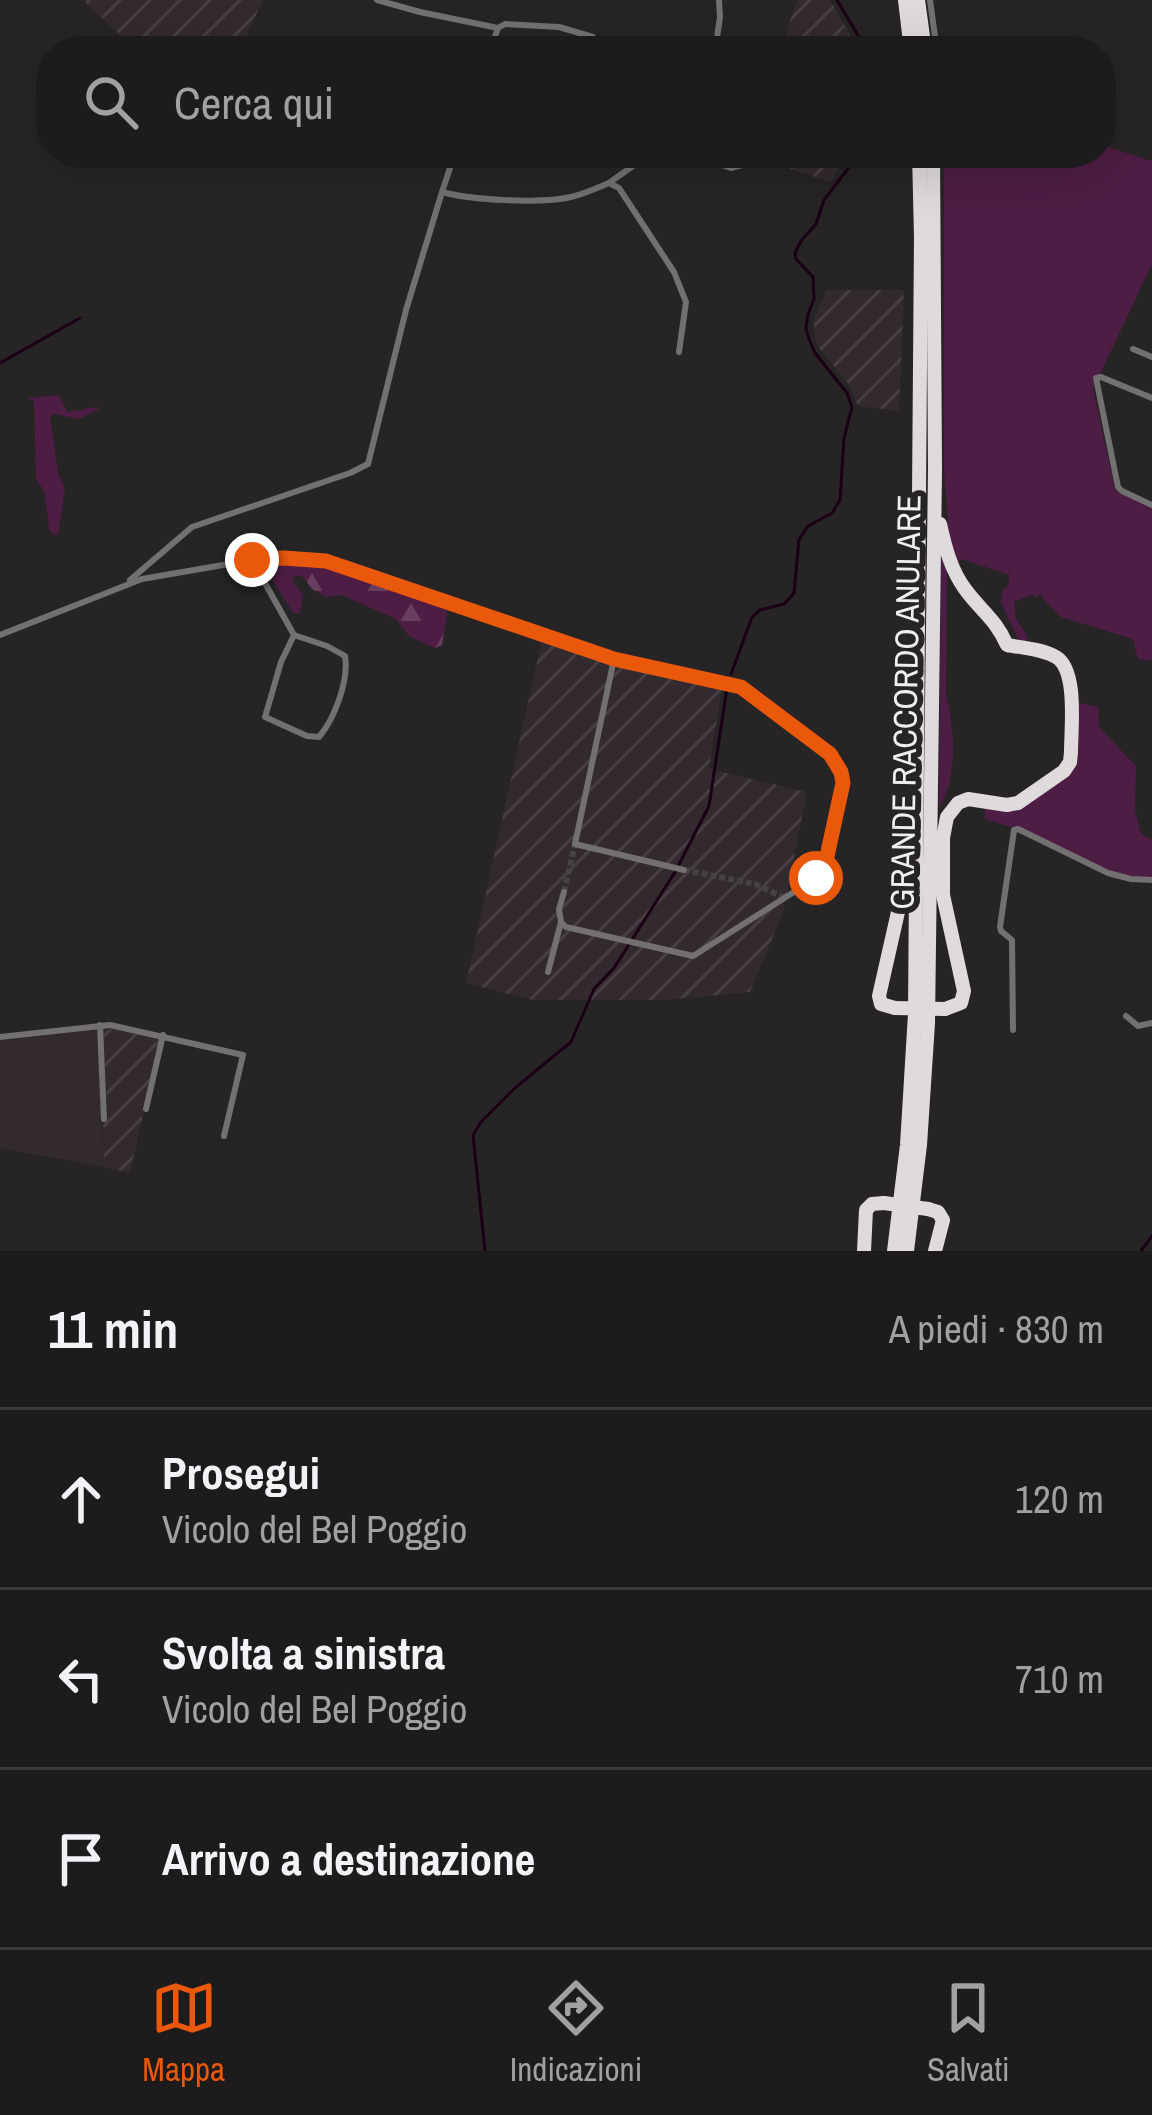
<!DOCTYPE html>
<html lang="it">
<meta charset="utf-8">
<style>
:root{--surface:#1d1b1c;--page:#2a2829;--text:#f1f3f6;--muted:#a0a1a3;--line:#3b393b;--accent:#ea580c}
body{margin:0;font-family:"Archivo Narrow",sans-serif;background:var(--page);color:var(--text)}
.stop{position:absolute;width:36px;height:36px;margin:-27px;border:9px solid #ea580c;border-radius:50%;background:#fff}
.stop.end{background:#ea580c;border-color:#fff;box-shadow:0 3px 12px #0008}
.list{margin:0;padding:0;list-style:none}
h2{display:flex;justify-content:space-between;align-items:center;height:156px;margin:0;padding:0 48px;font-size:51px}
h2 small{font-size:39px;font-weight:400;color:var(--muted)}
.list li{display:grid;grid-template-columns:78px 1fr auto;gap:36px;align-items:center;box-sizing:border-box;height:180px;padding:0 48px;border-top:3px solid var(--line)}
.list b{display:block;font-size:45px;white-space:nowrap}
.list p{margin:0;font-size:39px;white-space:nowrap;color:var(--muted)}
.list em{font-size:39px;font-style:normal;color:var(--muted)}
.icon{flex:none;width:66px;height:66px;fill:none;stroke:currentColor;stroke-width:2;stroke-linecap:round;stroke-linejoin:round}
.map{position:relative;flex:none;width:1152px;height:1251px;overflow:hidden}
.search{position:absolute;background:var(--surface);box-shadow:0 12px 48px #0002;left:36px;right:36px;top:36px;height:132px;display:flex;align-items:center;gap:30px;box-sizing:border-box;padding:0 42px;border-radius:48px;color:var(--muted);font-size:45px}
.sheet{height:696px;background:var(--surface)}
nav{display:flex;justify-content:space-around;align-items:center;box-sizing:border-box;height:168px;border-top:3px solid var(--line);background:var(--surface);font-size:33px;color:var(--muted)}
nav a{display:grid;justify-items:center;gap:6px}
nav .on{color:var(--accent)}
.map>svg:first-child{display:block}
.built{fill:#332a30}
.industrial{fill:url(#industrial-furrows)}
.green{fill:#4e1d43}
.forest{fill:url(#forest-firs)}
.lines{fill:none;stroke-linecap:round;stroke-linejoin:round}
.stream{stroke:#1b0015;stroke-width:3}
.minor-tunnel{stroke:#454244;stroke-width:6;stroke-dasharray:6 3;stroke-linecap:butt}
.minor{stroke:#727071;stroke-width:6}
.motorway{stroke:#dfdbdd;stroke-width:14}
.motorway-bridge{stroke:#dfdbdd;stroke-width:14}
.route{stroke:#ea580c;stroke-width:15}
.labels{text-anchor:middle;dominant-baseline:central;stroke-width:12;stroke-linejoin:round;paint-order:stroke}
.street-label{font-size:33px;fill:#f0eef0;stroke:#272426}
</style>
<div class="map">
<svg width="1152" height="1251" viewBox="0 0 1152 1251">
<defs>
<pattern id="industrial-furrows" width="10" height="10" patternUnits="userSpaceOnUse" patternTransform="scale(3)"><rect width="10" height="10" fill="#332a30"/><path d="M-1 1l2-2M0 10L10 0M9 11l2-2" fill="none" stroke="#473f44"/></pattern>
<pattern id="forest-firs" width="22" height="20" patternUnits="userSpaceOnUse" patternTransform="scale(3)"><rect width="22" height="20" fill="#4e1d43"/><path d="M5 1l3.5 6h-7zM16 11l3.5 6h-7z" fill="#683e5e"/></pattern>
</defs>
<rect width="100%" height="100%" fill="#272426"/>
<polygon class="built" points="97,1029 104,1167 0,1148 0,1041"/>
<g class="industrial">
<polygon points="83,0 263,0 239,51 137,51"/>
<polygon points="797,0 830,0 854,41 855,51 780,51"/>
<polygon points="842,153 841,165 831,182 745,154"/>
<polygon points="826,290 904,290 899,411 858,406 849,385 819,348 814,335 814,321"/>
<polygon points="542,639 633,667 722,688 709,769 807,792 783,912 750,992 664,1000 533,1000 466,983"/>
<polygon points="111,1029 160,1039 130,1173 104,1167 103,1123 108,1117 103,1030"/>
</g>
<g class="green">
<polygon points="1101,145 1152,161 1152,264 1093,389 1115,490 1152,507 1152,661 1138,659 1133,639 1061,617 1040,595 1035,597 1034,594 1014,602 1016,619 1028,637 1025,642 1019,641 1001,603 1003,588 1007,589 1010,575 961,559 957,565 943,539 948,519 944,471 944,153 1101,153"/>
<polygon points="59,395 67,412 97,407 99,409 79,419 54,414 50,416 58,473 65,489 58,535 55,535 50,531 44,491 36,479 34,401 27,398"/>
<path d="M 941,544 L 947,562 L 946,695 C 955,728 958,778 939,808 Z"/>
<polygon points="1070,701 1098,707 1099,727 1136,766 1135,810 1141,833 1152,840 1152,880 1130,881 1018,829 985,819 985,803 1004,805 1064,771"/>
</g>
<path class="forest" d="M 268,561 C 332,560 386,585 445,606 L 447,613 L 442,645 L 435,648 L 409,636 L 396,619 L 342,595 L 327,597 L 312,589 L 303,577 L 296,575 L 292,581 L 303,595 L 300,613 L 294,614 L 264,567 Z"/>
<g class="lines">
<g class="stream">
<polyline points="837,0 859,37 861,51"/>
<polyline points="0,363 80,318"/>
<polyline points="731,674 752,617 760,610 784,604 794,593 799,540 808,526 832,513 840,500 844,438 852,407 847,393 815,353 809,339 806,329 808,314 814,299 813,277 796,259 795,253 801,241 816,224 824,200 850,166 848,153"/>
<polyline points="485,1251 473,1135 481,1122 516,1087 571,1042 594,989 614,968 675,872 709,806 727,688"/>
<polyline points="1141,1251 1152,1236"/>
</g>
<g class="minor-tunnel">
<polyline points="684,870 755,884 785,898"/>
<polyline points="564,892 575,844"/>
</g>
<g class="minor">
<polyline points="377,0 420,12 498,28"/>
<polyline points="930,0 937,51"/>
<polyline points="490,51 498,28 505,24 559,27 593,37"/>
<polyline points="715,51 720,17 719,0"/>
<polyline points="651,153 609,183 619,188 674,272 686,302 679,352"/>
<polyline points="686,153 731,168 742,165 748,154"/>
<polyline points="442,192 455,153"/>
<polyline points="1133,349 1152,357"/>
<polyline points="1152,398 1101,377 1096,378 1118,487 1122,491 1152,505"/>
<path d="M 252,560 L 294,635 L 327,646 L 345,656 C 349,680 335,718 319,737 L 307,736 L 265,717 L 281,662 L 294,635"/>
<path d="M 130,580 L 192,527 L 350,473 L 368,464 L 406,310 L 442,192 C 471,200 541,204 571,197 C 584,194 597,188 609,183"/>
<polyline points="0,635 142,579 252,560 284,558 326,561 614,659 741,687 818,743 837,764 843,783 823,870 816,878 693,956 566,927 561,922"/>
<polyline points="614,659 575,844 684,870"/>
<polyline points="548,972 561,922 559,909 564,892"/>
<polyline points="1126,1016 1138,1026 1152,1023"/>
<polyline points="100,1025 104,1119"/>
<polyline points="1013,1030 1012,940 1001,931 1000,927 1014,830 1018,829 1108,873 1131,879 1152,880"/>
<polyline points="0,1037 110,1025 243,1055 224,1136"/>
<polyline points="146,1109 163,1035"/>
</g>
<g class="motorway">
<polyline points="905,0 911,51"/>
<polyline points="918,0 925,51"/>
<path d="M 940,524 C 945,547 951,570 965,589 C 981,611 995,618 1007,645 C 1023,648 1042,649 1056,657 C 1078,670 1071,728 1071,752 L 1070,762 L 1064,771 L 1018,803 L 1007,805 L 968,799 L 958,803 L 947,817 L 943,838 L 943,895 L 964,991 L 961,1003 L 945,1009"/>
<polyline points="895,1008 881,1004 879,996 905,881 909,844"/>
<polyline points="928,1209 938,1212 943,1220 935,1251"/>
<polyline points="864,1251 866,1210 872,1204 884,1203"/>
<polyline points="894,1251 907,1145 915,1014 921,237 919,153"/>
<polyline points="907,1251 920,1145 928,1023 935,469 933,153"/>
</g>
<g class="motorway-bridge">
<polyline points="895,1008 945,1009"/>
<polyline points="884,1203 928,1209"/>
</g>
</g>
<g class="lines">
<polyline class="route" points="252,560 284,558 326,561 614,659 741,687 830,754 841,772 843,783 824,870 816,878"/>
</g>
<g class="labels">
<g class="street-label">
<text transform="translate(905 702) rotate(-89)">GRANDE RACCORDO ANULARE</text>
</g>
</g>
</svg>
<div class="stop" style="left:816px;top:878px"></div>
<div class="stop end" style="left:252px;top:560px"></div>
<div class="search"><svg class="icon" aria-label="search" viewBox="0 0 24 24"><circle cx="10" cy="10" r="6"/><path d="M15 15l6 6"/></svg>Cerca qui</div>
</div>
<section class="sheet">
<h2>11 min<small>A piedi · 830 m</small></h2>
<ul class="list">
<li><svg class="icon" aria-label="ahead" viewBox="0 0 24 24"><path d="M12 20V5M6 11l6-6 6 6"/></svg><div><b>Prosegui</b><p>Vicolo del Bel Poggio</p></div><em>120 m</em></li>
<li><svg class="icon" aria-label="left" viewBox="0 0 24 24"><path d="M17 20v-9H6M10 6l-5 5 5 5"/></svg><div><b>Svolta a sinistra</b><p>Vicolo del Bel Poggio</p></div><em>710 m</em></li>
<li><svg class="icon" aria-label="arrive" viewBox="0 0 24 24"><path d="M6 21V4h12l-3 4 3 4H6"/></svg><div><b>Arrivo a destinazione</b></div></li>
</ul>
</section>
<nav>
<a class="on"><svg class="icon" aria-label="map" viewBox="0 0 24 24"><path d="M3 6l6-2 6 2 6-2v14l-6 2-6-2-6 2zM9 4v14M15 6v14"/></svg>Mappa</a>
<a><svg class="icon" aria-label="directions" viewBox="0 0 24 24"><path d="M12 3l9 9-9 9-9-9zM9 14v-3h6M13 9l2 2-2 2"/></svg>Indicazioni</a>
<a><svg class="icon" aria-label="saved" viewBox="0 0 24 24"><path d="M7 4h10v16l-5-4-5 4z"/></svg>Salvati</a>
</nav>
